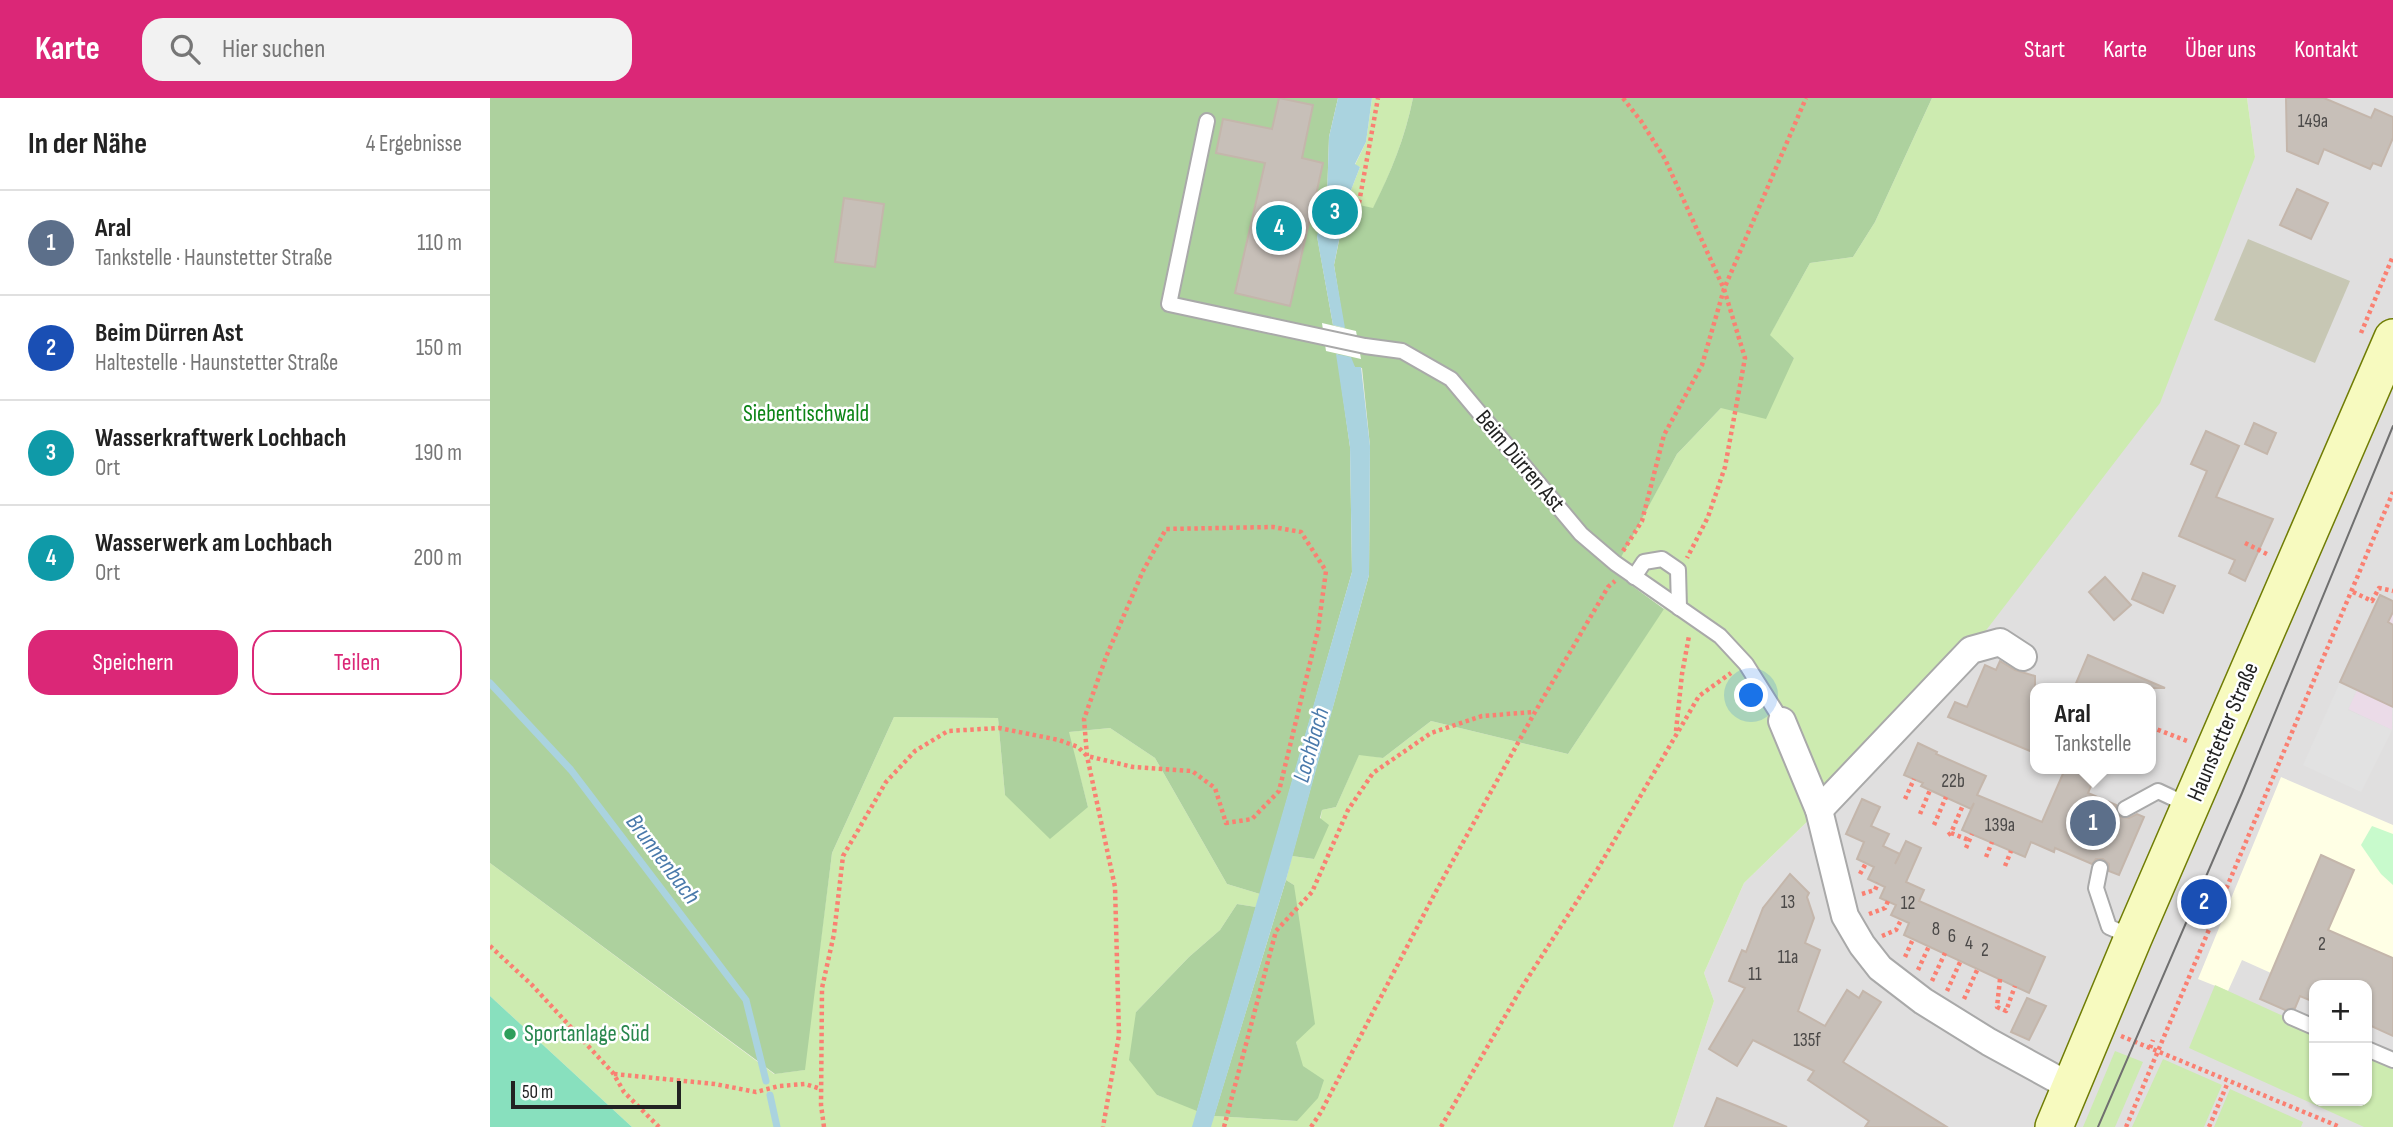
<!DOCTYPE html>
<html lang="de">
<meta charset="utf-8">
<style>
:root{--surface:#fff;--page:#f2f2f2;--text:#222;--muted:#767676;--line:#e0e0e0;--accent:#db2777}
body{margin:0;font-family:"Sofia Sans Condensed",sans-serif;background:var(--page);color:var(--text)}
.controls{position:absolute;right:21px;bottom:21px;display:grid;overflow:hidden;border-radius:14px;box-shadow:0 2px 5px #0004}
.controls button{width:63px;height:63px;display:grid;place-items:center;padding:0;border:0;border-bottom:2px solid var(--line);background:var(--surface);color:var(--text);font:35px sans-serif}
.scale{position:absolute;left:21px;bottom:18px;width:170px;box-sizing:border-box;padding-left:7px;border:4px solid #222;border-top:0;font-size:19px;line-height:24px;white-space:nowrap;color:#222;-webkit-text-stroke:5px #fff;paint-order:stroke}
.you{position:absolute;left:1262px;top:598px;width:24px;height:24px;margin:-18px;border:5px solid #fff;border-radius:50%;background:#1a73e8;box-shadow:0 0 0 10px #1a73e833}
.badge{display:grid;place-items:center;width:46px;height:46px;border-radius:50%;background:var(--accent);color:#fff;font-size:23px;font-weight:700}
.pin{position:absolute;translate:-50% -50%;border:4px solid #fff;box-shadow:0 2px 7px #0006}
.popup{position:absolute;left:1540px;top:585px;width:126px;height:91px;box-sizing:border-box;display:grid;place-content:center;border-radius:14px;background:var(--surface);filter:drop-shadow(0 2px 5px #0005);font-size:23px;white-space:nowrap;color:var(--muted)}
.popup b{font-size:26px;color:var(--text)}
.popup::after{content:'';position:absolute;left:50%;top:100%;margin-left:-14px;border:14px solid transparent;border-top-color:var(--surface)}
.list{margin:0;padding:0;list-style:none}
h2{display:flex;justify-content:space-between;align-items:center;height:91px;margin:0;padding:0 28px;font-size:30px}
h2 small{font-size:23px;font-weight:400;color:var(--muted)}
.list li{display:grid;grid-template-columns:46px 1fr auto;gap:21px;align-items:center;box-sizing:border-box;height:105px;padding:0 28px;border-top:2px solid var(--line)}
.list b{display:block;font-size:26px;white-space:nowrap}
.list p{margin:0;font-size:23px;white-space:nowrap;color:var(--muted)}
.list em{font-size:23px;font-style:normal;color:var(--muted)}
.actions{display:flex;gap:14px;padding:21px 28px}
.actions a{flex:1;padding:16px 0;border:2px solid var(--accent);border-radius:21px;text-align:center;font-size:24px;color:var(--accent)}
.actions .main{background:var(--accent);color:#fff}
.icon{flex:none;width:38px;height:38px;fill:none;stroke:currentColor;stroke-width:2;stroke-linecap:round;stroke-linejoin:round}
.map{position:relative;flex:none;width:1903px;height:1029px;overflow:hidden}
header{display:flex;align-items:center;gap:42px;box-sizing:border-box;height:98px;padding:0 35px;background:var(--accent);color:#fff}
header strong{font-size:33px}
nav{display:flex;gap:38px;margin-inline-start:auto;font-size:24px}
.search{width:490px;height:63px;background:var(--page);display:flex;align-items:center;gap:18px;box-sizing:border-box;padding:0 24px;border-radius:21px;color:var(--muted);font-size:26px}
main{display:flex}
aside{flex:1;background:var(--surface)}
.map>svg:first-child{display:block}
.residential{fill:#e0dfdf;fill-rule:evenodd}
.industrial{fill:#ebdbe8}
.education{fill:#ffffe5}
.construction{fill:#c7c7b4}
.grass{fill:#cdebb0}
.forest{fill:#add19e;fill-rule:evenodd}
.park{fill:#c8facc}
.pitch{fill:#88e0be}
.parking{fill:#e2e2e2}
.water{fill:#aad3df}
.pier{fill:#fff}
.lines{fill:none;stroke-linecap:round;stroke-linejoin:round}
.stream{stroke:#aad3df;stroke-width:7}
.building{fill:#c7bfb8;stroke:#c4b6ab;stroke-width:2}
.service-casing{stroke:#a9a9a9;stroke-width:18}
.minor-casing{stroke:#a9a9a9;stroke-width:30}
.secondary-casing{stroke:#707d05;stroke-width:40}
.path{stroke:#fa8072;stroke-width:4.5;stroke-dasharray:3.5 3.5;stroke-linecap:butt}
.service{stroke:#fff;stroke-width:14}
.minor{stroke:#fff;stroke-width:26}
.secondary{stroke:#f7fabf;stroke-width:37}
.tram{stroke:#707070;stroke-width:2}
.leisure-dot{fill:#2e9e5b;stroke:#fff;stroke-width:2.5}
.labels{text-anchor:middle;dominant-baseline:central;stroke-width:5;stroke-linejoin:round;paint-order:stroke}
.number-label{font-size:19px;fill:#4b4948}
.park-label{font-size:23px;fill:#0c8416;stroke:#fff}
.street-label{font-size:23px;fill:#222;stroke:#fff}
.leisure-label{font-size:23px;fill:#27864d;stroke:#fff;text-anchor:start}
.water-label{font-size:24px;font-style:italic;fill:#4a7aab;stroke:#fff}
</style>
<header>
<strong>Karte</strong>
<div class="search"><svg class="icon" aria-label="search" viewBox="0 0 24 24"><circle cx="10" cy="10" r="6"/><path d="M15 15l6 6"/></svg>Hier suchen</div>
<nav><a>Start</a><a>Karte</a><a>Über uns</a><a>Kontakt</a></nav>
</header>
<main>
<aside>
<h2>In der Nähe<small>4 Ergebnisse</small></h2>
<ul class="list">
<li><span class="badge" style="background:#5c6f8a">1</span><div><b>Aral</b><p>Tankstelle · Haunstetter Straße</p></div><em>110 m</em></li>
<li><span class="badge" style="background:#1a4fb4">2</span><div><b>Beim Dürren Ast</b><p>Haltestelle · Haunstetter Straße</p></div><em>150 m</em></li>
<li><span class="badge" style="background:#0f9aa8">3</span><div><b>Wasserkraftwerk Lochbach</b><p>Ort</p></div><em>190 m</em></li>
<li><span class="badge" style="background:#0f9aa8">4</span><div><b>Wasserwerk am Lochbach</b><p>Ort</p></div><em>200 m</em></li>
</ul>
<div class="actions"><a class="main">Speichern</a><a>Teilen</a></div>
</aside>
<div class="map">
<svg width="1903" height="1029" viewBox="0 0 1903 1029">
<rect width="100%" height="100%" fill="#f2efe9"/>
<path class="residential" d="M 1757,0 L 1903,0 L 1903,1029 L 1183,1029 L 1224,903 L 1214,875 L 1254,785 L 1329,712 L 1765,59 ZM 1545,590 L 1661,590 L 1661,671 L 1545,671 ZM 1824,887 L 1877,887 L 1877,1003 L 1824,1003 Z"/>
<polygon class="industrial" points="1890,497 1903,503 1902,632 1858,611 1867,592 1850,584"/>
<polygon class="education" points="1791,679 1903,727 1903,938 1877,926 1877,887 1824,887 1824,904 1810,898 1803,915 1770,901 1781,875 1752,862 1738,893 1708,881"/>
<polygon class="construction" points="1758,141 1860,183 1825,265 1724,222"/>
<g class="grass">
<path d="M 882,0 L 923,0 C 915,40 901,74 883,111 L 856,105 L 870,69 L 865,67 L 876,44 Z"/>
<polygon points="1442,0 1757,0 1765,59 1670,305 1481,552 1329,712 1254,785 1214,875 1224,903 1183,1029 142,1029 0,898 0,765 284,976 314,972 342,755 404,619 508,620 515,697 598,709 578,634 620,630 665,660 737,786 770,796 766,809 747,806 730,832 699,859 646,914 667,997 724,1018 807,1023 812,968 806,944 804,787 796,782 802,758 824,761 832,712 846,709 869,656 893,660 941,623 1078,656 1174,510 1122,474 1187,356 1231,310 1304,260 1279,238 1320,165 1363,159 1385,124"/>
<polygon points="1725,887 1824,932 1824,1003 1877,1003 1877,955 1903,967 1903,1029 1874,1029 1699,950"/>
<polygon points="1625,953 1653,964 1625,1029 1593,1029"/>
<polygon points="1673,961 1732,987 1714,1029 1642,1029"/>
<polygon points="1740,991 1813,1024 1811,1029 1724,1029"/>
</g>
<g class="forest">
<path d="M 0,0 L 848,0 L 839,39 L 837,100 L 883,110 C 901,74 915,40 923,0 L 1442,0 L 1385,124 L 1363,159 L 1320,165 L 1280,237 L 1304,260 L 1276,321 L 1231,310 L 1187,356 L 1123,474 L 1174,511 L 1078,656 L 941,623 L 893,660 L 869,657 L 846,709 L 832,712 L 830,720 L 839,727 L 824,761 L 802,758 L 879,477 L 880,348 L 872,270 L 865,269 L 847,256 L 860,349 L 862,474 L 770,796 L 737,786 L 665,660 L 620,630 L 579,634 L 598,709 L 560,741 L 515,697 L 508,620 L 404,619 L 342,755 L 315,972 L 285,976 L 0,765 ZM 852,128 L 844,167 L 854,230 L 843,227 L 827,138 Z"/>
<polygon points="796,782 804,787 825,926 806,944 813,968 834,982 828,1000 807,1023 724,1018"/>
<polygon points="747,806 766,809 707,1013 667,997 639,962 646,914 699,859 730,832"/>
</g>
<polygon class="park" points="1882,728 1903,736 1903,787 1891,776 1871,747"/>
<polygon class="pitch" points="0,898 142,1029 0,1029"/>
<polygon class="parking" points="1850,584 1867,592 1858,612 1902,632 1871,694 1813,667"/>
<g class="water">
<polygon points="848,0 882,0 876,44 865,66 870,69 856,105 837,100 839,39"/>
<polygon points="831,122 852,127 844,167 855,230 843,227 829,150 827,138"/>
<polygon points="846,256 861,259 865,269 871,269 880,348 879,477 796,782 721,1029 702,1029 862,474 860,349"/>
</g>
<polygon class="pier" points="832,225 866,233 871,261 836,253"/>
<g class="lines">
<g class="stream">
<polyline points="0,585 81,672 256,902 276,983"/>
<polyline points="280,997 287,1029"/>
</g>
</g>
<g class="building">
<polygon points="789,0 823,7 812,60 833,65 826,97 859,106 854,128 820,120 800,208 745,195 775,65 726,55 733,21 782,31"/>
<polygon points="1796,0 1834,0 1881,20 1885,11 1903,19 1903,40 1891,68 1883,65 1880,71 1834,51 1828,66 1797,53"/>
<polygon points="1807,91 1838,105 1821,141 1790,127"/>
<polygon points="354,100 394,106 385,169 345,164"/>
<polygon points="1764,325 1786,335 1777,356 1755,346"/>
<polygon points="1716,333 1749,348 1726,399 1783,421 1755,483 1739,475 1745,462 1689,438 1717,373 1701,366"/>
<polygon points="1653,475 1685,488 1673,515 1642,501"/>
<polygon points="1615,479 1641,507 1624,522 1599,494"/>
<polygon points="1890,497 1903,503 1903,514 1898,524 1903,527 1903,609 1850,584"/>
<polygon points="1598,557 1675,590 1584,590"/>
<polygon points="1510,563 1525,572 1545,578 1545,655 1458,619 1465,604 1477,609 1495,567 1506,572"/>
<polygon points="1428,645 1447,654 1446,656 1496,678 1487,697 1552,724 1575,671 1608,671 1598,695 1626,707 1626,715 1631,719 1639,720 1647,716 1654,719 1629,777 1619,773 1619,766 1613,761 1606,761 1602,766 1565,750 1564,754 1541,744 1535,759 1472,732 1484,705 1481,711 1431,688 1433,685 1414,677"/>
<polygon points="1372,701 1390,709 1381,728 1399,736 1393,748 1410,756 1405,766 1416,743 1431,750 1416,784 1434,792 1429,803 1555,859 1539,895 1414,837 1419,825 1401,817 1406,807 1390,800 1395,789 1378,781 1384,769 1367,761 1374,744 1356,736"/>
<polygon points="1831,757 1864,772 1838,832 1903,860 1903,938 1877,926 1877,887 1824,887 1824,904 1810,898 1805,910 1795,912 1770,901"/>
<polygon points="1300,776 1319,795 1317,799 1324,820 1315,845 1330,852 1308,913 1335,928 1357,892 1369,900 1373,893 1391,904 1353,964 1457,1029 1375,1029 1379,1023 1318,982 1324,973 1279,950 1263,942 1247,968 1219,951 1255,890 1239,883 1252,852 1256,854 1273,810"/>
<polygon points="1537,900 1556,908 1539,942 1521,934"/>
<polygon points="1227,1000 1247,1008 1297,1029 1215,1029"/>
</g>
<g class="lines">
<g class="service-casing">
<g id="service">
<polyline points="717,23 679,206 875,248 912,253 961,281 1091,436 1125,465 1230,538 1256,566 1292,623"/>
<polyline points="1144,479 1154,464 1172,461 1188,472 1189,510"/>
<polyline points="1635,711 1668,693 1700,708"/>
<polyline points="1610,770 1606,790 1619,829 1642,839"/>
<polyline points="1801,919 1824,929"/>
<polyline points="1877,951 1903,962"/>
</g>
</g>
<g class="minor-casing">
<g id="minor">
<polyline points="1292,623 1329,712 1355,818 1372,847 1390,870 1433,903 1499,944 1581,989"/>
<polyline points="1329,712 1481,552 1510,544 1533,559"/>
</g>
</g>
<g class="secondary-casing">
<polyline id="secondary" points="1564,1029 1643,840 1903,240"/>
</g>
<g class="path">
<polyline points="1133,0 1151,23 1175,61 1234,191 1255,260 1235,369 1218,419 1197,460"/>
<polyline points="869,105 888,0"/>
<polyline points="1871,235 1903,158"/>
<polyline points="1755,445 1779,457"/>
<polyline points="1133,453 1152,423 1174,337 1212,267 1234,191 1316,0"/>
<polyline points="1863,494 1882,503 1889,490 1903,493"/>
<polyline points="1661,629 1697,643"/>
<polyline points="1186,633 1192,576 1199,538"/>
<polyline points="1415,701 1424,681"/>
<polyline points="1430,716 1440,692"/>
<polyline points="1444,727 1456,699"/>
<polyline points="1461,735 1479,742"/>
<polyline points="1458,737 1461,735 1473,707"/>
<polyline points="1476,750 1482,736"/>
<polyline points="1496,759 1502,744"/>
<polyline points="1515,768 1521,753"/>
<polyline points="1370,776 1376,765"/>
<polyline points="1372,796 1385,792 1388,785"/>
<polyline points="1379,816 1395,810 1398,803"/>
<polyline points="1392,838 1406,832 1411,822"/>
<polyline points="0,848 42,887 123,975 134,994 169,1029"/>
<polyline points="1415,859 1423,841"/>
<polyline points="1428,872 1439,848"/>
<polyline points="1510,881 1507,909 1516,913 1525,888"/>
<polyline points="1442,883 1455,855"/>
<polyline points="1457,893 1471,862"/>
<polyline points="1474,901 1488,870"/>
<polyline points="1631,938 1850,1029"/>
<polyline points="1660,950 1663,942"/>
<polyline points="124,976 225,986 266,994 289,988 315,986 331,991"/>
<polyline points="334,1029 331,1007 332,890 344,836 353,758 396,684 425,653 458,633 509,630 569,642 588,649 597,658 643,669 702,673 725,690 736,725 762,721 789,693 828,532 836,473 811,434 783,429 676,431 653,473 616,559 594,621 597,658 625,789 629,937 613,1029"/>
<polyline points="734,1029 786,833 822,794 858,712 883,675 941,635 992,618 1044,614"/>
<polyline points="821,1029 831,1014 945,795 1045,614 1118,489 1125,483"/>
<polyline points="951,1029 1032,889 1107,772 1209,598 1241,575"/>
<polyline points="1636,1029 1903,394"/>
<polyline points="1719,1029 1738,984"/>
</g>
<use href="#service" class="service"/>
<use href="#minor" class="minor"/>
<use href="#secondary" class="secondary"/>
<polyline class="tram" points="1608,1029 1752,695 1903,328"/>
</g>
<circle class="leisure-dot" cx="20" cy="936" r="7"/>
<g class="labels">
<g class="number-label">
<text x="1823" y="23">149a</text>
<text x="1463" y="683">22b</text>
<text x="1510" y="727">139a</text>
<text x="1298" y="804">13</text>
<text x="1418" y="805">12</text>
<text x="1446" y="831">8</text>
<text x="1462" y="838">6</text>
<text x="1479" y="845">4</text>
<text x="1832" y="846">2</text>
<text x="1495" y="852">2</text>
<text x="1298" y="859">11a</text>
<text x="1265" y="876">11</text>
<text x="1317" y="942">135f</text>
</g>
<g class="park-label">
<text x="316" y="316">Siebentischwald</text>
</g>
<g class="street-label">
<text transform="translate(1030 363) rotate(50)">Beim Dürren Ast</text>
<text transform="translate(1733 634) rotate(-67)">Haunstetter Straße</text>
</g>
<g class="leisure-label">
<text x="34" y="936">Sportanlage Süd</text>
</g>
<g class="water-label">
<text transform="translate(821 647) rotate(-74)">Lochbach</text>
<text transform="translate(173 761) rotate(53)">Brunnenbach</text>
</g>
</g>
</svg>
<div class="controls">
<button>+</button>
<button>−</button>
</div>
<div class="scale">50 m</div>
<div class="you"></div>
<div class="pin badge" style="left:1603px;top:725px;background:#5c6f8a">1</div>
<div class="popup"><b>Aral</b>Tankstelle</div>
<div class="pin badge" style="left:1714px;top:804px;background:#1a4fb4">2</div>
<div class="pin badge" style="left:845px;top:114px;background:#0f9aa8">3</div>
<div class="pin badge" style="left:789px;top:130px;background:#0f9aa8">4</div>
</div>
</main>
